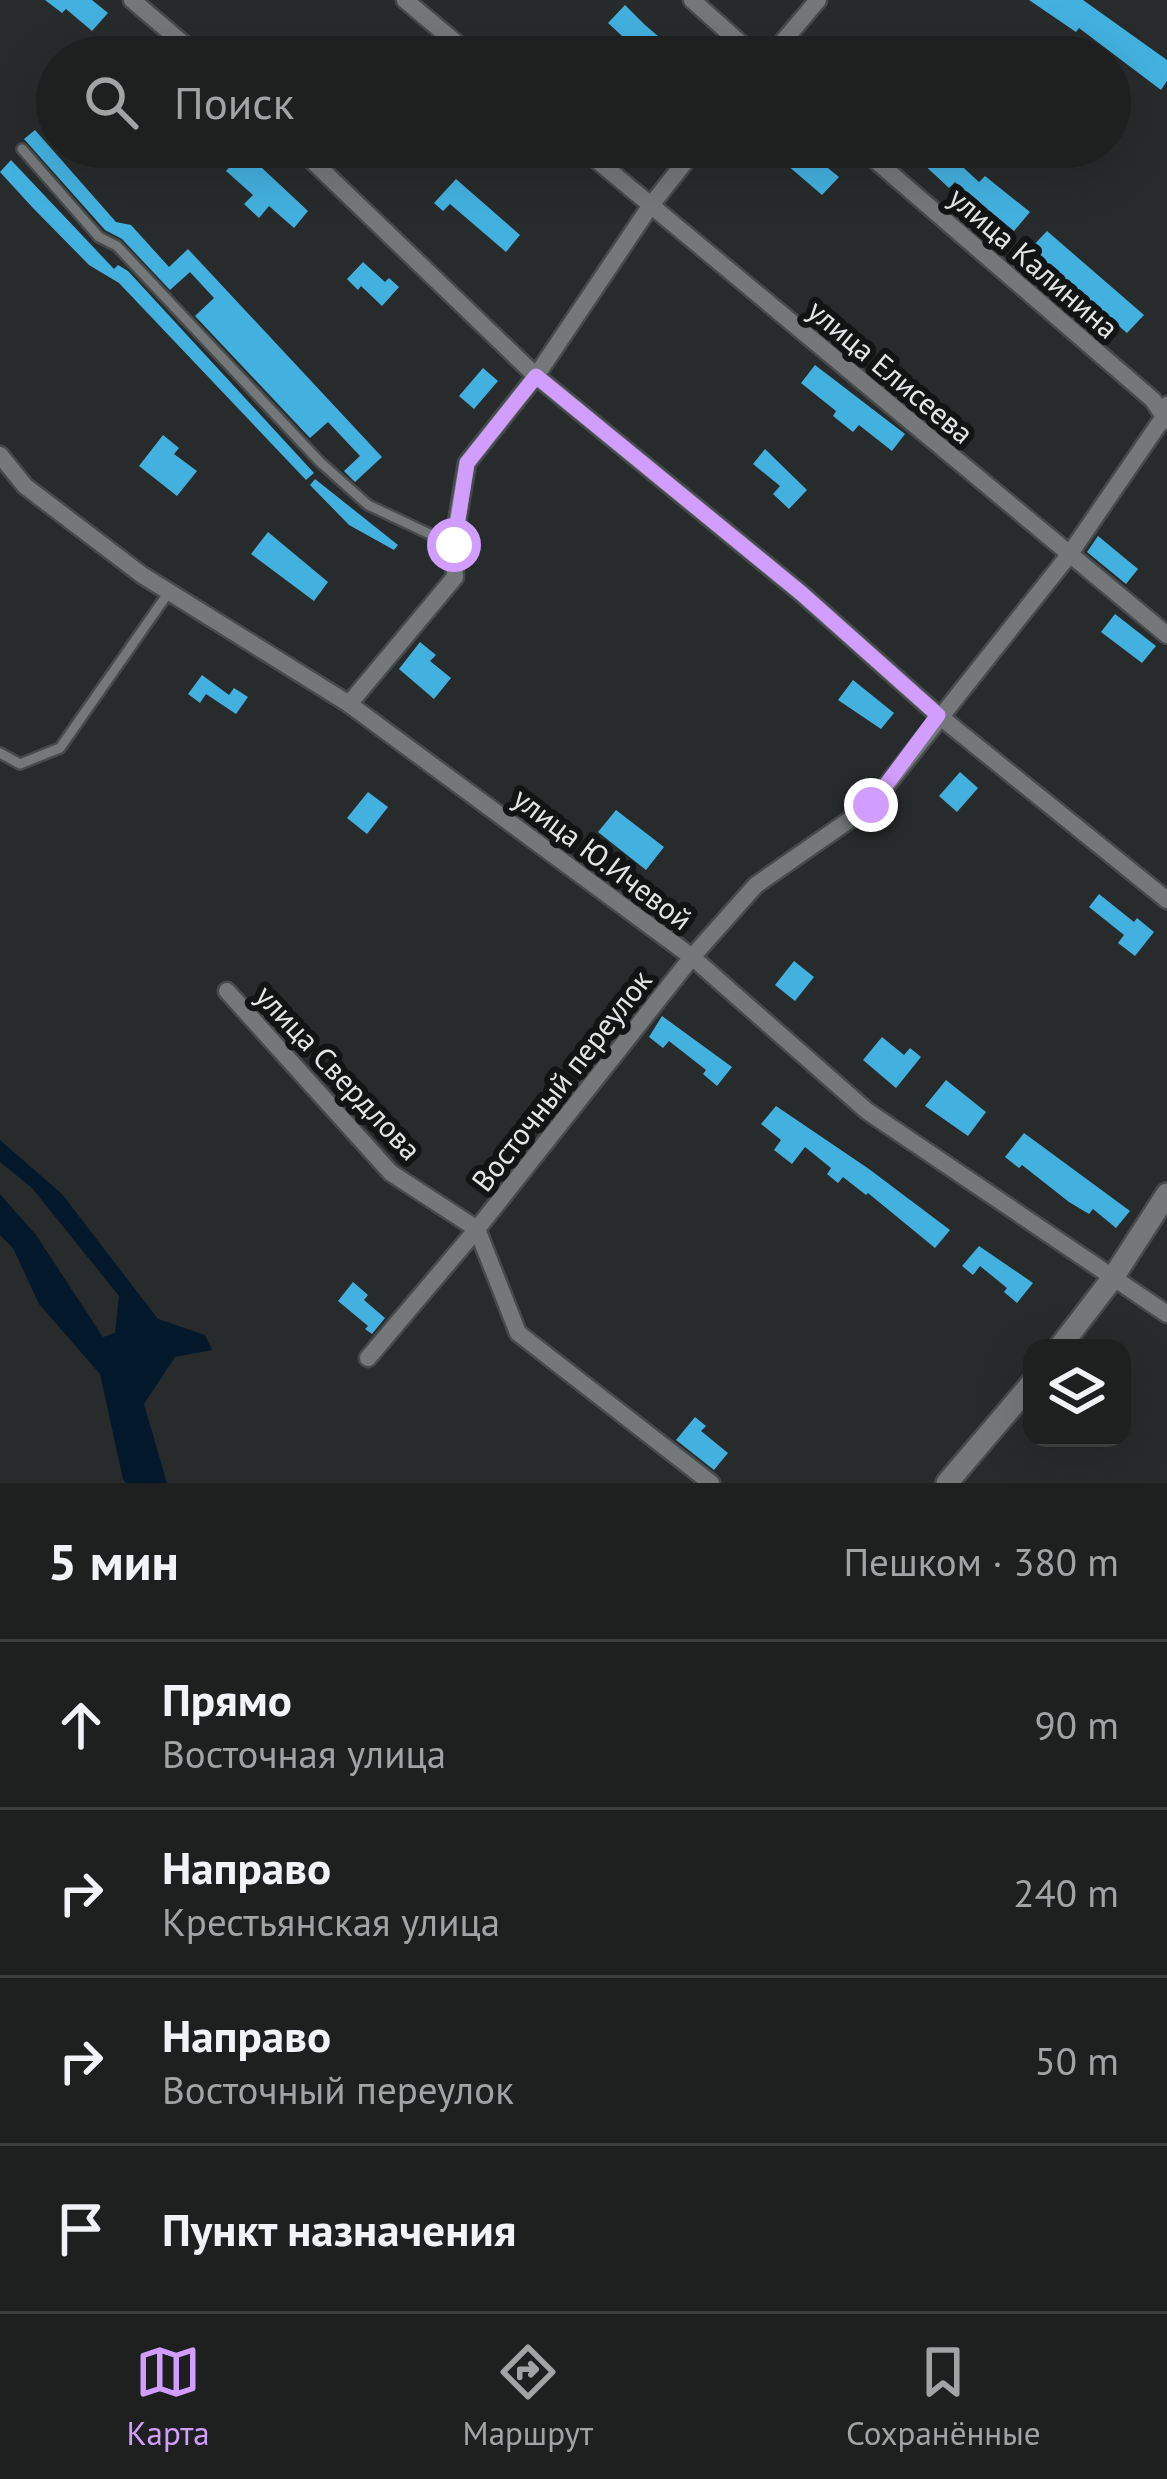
<!DOCTYPE html>
<html lang="ru">
<meta charset="utf-8">
<style>
:root{--surface:#1e2020;--page:#2b2d2d;--text:#f1f3f6;--muted:#a1a3a5;--line:#3c3e3e;--accent:#d19dfe}
body{margin:0;font-family:"PT Sans",sans-serif;background:var(--page);color:var(--text)}
.controls{position:absolute;right:36px;bottom:36px;display:grid;overflow:hidden;border-radius:24px;box-shadow:0 12px 48px #0002}
.controls button{width:108px;height:108px;display:grid;place-items:center;padding:0;border:0;border-bottom:3px solid var(--line);background:var(--surface);color:var(--text);font:60px sans-serif}
.stop{position:absolute;width:36px;height:36px;margin:-27px;border:9px solid #d19dfe;border-radius:50%;background:#fff}
.stop.end{background:#d19dfe;border-color:#fff;box-shadow:0 3px 12px #0008}
.list{margin:0;padding:0;list-style:none}
h2{display:flex;justify-content:space-between;align-items:center;height:156px;margin:0;padding:0 48px;font-size:51px}
h2 small{font-size:39px;font-weight:400;color:var(--muted)}
.list li{display:grid;grid-template-columns:78px 1fr auto;gap:36px;align-items:center;box-sizing:border-box;height:168px;padding:0 48px;border-top:3px solid var(--line)}
.list b{display:block;font-size:45px;white-space:nowrap}
.list p{margin:0;font-size:39px;white-space:nowrap;color:var(--muted)}
.list em{font-size:39px;font-style:normal;color:var(--muted)}
.icon{flex:none;width:66px;height:66px;fill:none;stroke:currentColor;stroke-width:2;stroke-linecap:round;stroke-linejoin:round}
.map{position:relative;flex:none;width:1167px;height:1483px;overflow:hidden}
.search{position:absolute;background:var(--surface);box-shadow:0 12px 48px #0002;left:36px;right:36px;top:36px;height:132px;display:flex;align-items:center;gap:30px;box-sizing:border-box;padding:0 42px;border-radius:66px;color:var(--muted);font-size:45px}
.sheet{height:828px;background:var(--surface)}
nav{display:flex;justify-content:space-around;align-items:center;box-sizing:border-box;height:168px;border-top:3px solid var(--line);background:var(--surface);font-size:33px;color:var(--muted)}
nav a{display:grid;justify-items:center;gap:6px}
nav .on{color:var(--accent)}
.map>svg:first-child{display:block}
.water{fill:#04182c}
.building{fill:#43b1e0}
.lines{fill:none;stroke-linecap:round;stroke-linejoin:round}
.service-casing{stroke:#474a4b;stroke-width:14}
.minor-casing{stroke:#474a4b;stroke-width:21}
.tertiary-casing{stroke:#474a4b;stroke-width:26}
.service{stroke:#747878;stroke-width:9}
.minor{stroke:#747878;stroke-width:16}
.tertiary{stroke:#747878;stroke-width:21}
.route{stroke:#d19dfe;stroke-width:15}
.labels{text-anchor:middle;dominant-baseline:central;stroke-width:12;stroke-linejoin:round;paint-order:stroke}
.street-label{font-size:30px;fill:#e3e5e6;stroke:#121313}
</style>
<div class="map">
<svg width="1167" height="1483" viewBox="0 0 1167 1483">
<rect width="100%" height="100%" fill="#282b2b"/>
<polygon class="water" points="0,1140 62,1194 158,1319 205,1335 212,1350 175,1357 144,1404 167,1483 126,1483 123,1479 100,1374 39,1304 13,1248 0,1235 0,1194 36,1235 103,1337 115,1333 119,1296 32,1188 0,1162"/>
<g class="building">
<polygon points="45,0 92,0 108,13 92,31 66,9 62,13"/>
<polygon points="1029,0 1083,0 1167,60 1167,81 1161,90 1079,28 1076,32"/>
<polygon points="625,5 644,24 682,57 646,57 634,47 608,23"/>
<polygon points="35,130 116,222 131,225 169,267 188,249 382,457 355,482 344,471 360,456 328,422 310,438 195,316 214,298 190,272 170,290 122,239 105,230 24,139"/>
<polygon points="766,147 802,147 839,177 822,195"/>
<polygon points="905,147 941,147 979,182 985,176 1030,212 1014,231 955,182 949,188"/>
<polygon points="244,151 308,211 294,228 269,206 259,218 244,204 253,195 226,171"/>
<polygon points="11,160 114,269 118,265 128,271 314,473 306,480 119,283 89,265 33,208 0,172"/>
<polygon points="456,179 520,235 506,252 450,204 443,211 434,203"/>
<polygon points="1047,231 1144,315 1127,333 1030,249"/>
<polygon points="363,262 385,282 389,278 399,287 382,306 361,286 358,290 347,279"/>
<polygon points="815,365 905,434 892,451 859,425 853,432 833,416 836,411 801,383"/>
<polygon points="483,368 498,381 474,409 459,396"/>
<polygon points="163,435 179,448 174,454 197,471 177,496 139,466"/>
<polygon points="765,449 807,490 789,509 773,494 780,486 753,464"/>
<polygon points="315,479 398,545 394,550 349,525 310,485"/>
<polygon points="268,532 328,582 314,601 251,554"/>
<polygon points="1098,536 1138,569 1126,584 1087,552"/>
<polygon points="1115,614 1156,646 1142,663 1101,632"/>
<polygon points="420,642 436,655 430,661 451,678 434,699 399,669"/>
<polygon points="202,675 229,695 234,688 248,697 236,714 206,694 200,703 188,694"/>
<polygon points="853,680 894,713 881,729 838,700"/>
<polygon points="960,772 978,788 957,812 939,796"/>
<polygon points="368,792 388,807 367,834 347,818"/>
<polygon points="616,810 664,847 646,870 598,832"/>
<polygon points="1099,894 1134,922 1137,918 1154,932 1135,956 1118,943 1124,935 1089,907"/>
<polygon points="794,961 814,977 795,1001 775,985"/>
<polygon points="662,1016 732,1067 717,1086 703,1074 706,1070 669,1041 663,1048 649,1037"/>
<polygon points="882,1037 904,1055 910,1048 921,1057 896,1088 863,1060"/>
<polygon points="946,1080 986,1112 968,1136 925,1106"/>
<polygon points="776,1106 869,1169 950,1230 935,1248 868,1193 866,1195 843,1177 838,1183 827,1174 831,1168 805,1147 792,1164 774,1150 781,1140 761,1124"/>
<polygon points="1024,1133 1130,1211 1116,1228 1093,1209 1089,1214 1069,1202 1022,1165 1019,1168 1005,1157"/>
<polygon points="979,1246 1033,1283 1017,1303 1004,1292 1007,1288 980,1266 973,1275 962,1266"/>
<polygon points="353,1282 368,1295 364,1300 385,1318 372,1334 365,1329 368,1326 338,1301"/>
<polygon points="695,1417 706,1426 701,1431 728,1453 714,1470 676,1440"/>
</g>
<g class="lines">
<g class="service-casing">
<g id="service">
<polyline points="22,149 99,237 117,246 320,462 368,505 453,545"/>
<polyline points="0,753 20,764 60,748 169,592"/>
</g>
</g>
<g class="minor-casing">
<g id="minor">
<polyline points="132,0 199,57"/>
<polyline points="405,0 473,57"/>
<polyline points="692,0 756,57"/>
<polyline points="770,57 818,0"/>
<polyline points="298,147 536,376 801,593 938,715 1167,900"/>
<polyline points="581,147 1167,635"/>
<polyline points="860,147 1153,400 1167,421"/>
<polyline points="0,455 25,486 142,575 349,704 692,957 867,1111 1167,1314"/>
<polyline points="349,704 455,577 453,545 467,463 536,376 651,205 697,147"/>
<polyline points="227,991 391,1173 477,1229 518,1333 711,1483"/>
<polyline points="368,1358 477,1229 692,957 756,885 871,805 1069,555 1163,418 1167,405"/>
</g>
</g>
<g class="tertiary-casing">
<g id="tertiary">
<polyline points="1059,1348 1112,1279 1167,1194"/>
<polyline points="947,1483 1032,1383"/>
</g>
</g>
<use href="#service" class="service"/>
<use href="#minor" class="minor"/>
<use href="#tertiary" class="tertiary"/>
</g>
<g class="lines">
<polyline class="route" points="454,545 467,463 536,376 801,593 938,715 871,805"/>
</g>
<g class="labels">
<g class="street-label">
<text transform="translate(1034 262) rotate(41)">улица Калинина</text>
<text transform="translate(891 371) rotate(40)">улица Елисеева</text>
<text transform="translate(603 858) rotate(37)">улица Ю.Ичевой</text>
<text transform="translate(339 1072) rotate(47)">улица Свердлова</text>
<text transform="translate(561 1080) rotate(-52)">Восточный переулок</text>
</g>
</g>
</svg>
<div class="controls">
<button><svg class="icon" aria-label="layers" viewBox="0 0 24 24"><path d="M12 4l9 5-9 5-9-5zM3 14l9 5 9-5"/></svg></button>
</div>
<div class="stop" style="left:454px;top:545px"></div>
<div class="stop end" style="left:871px;top:805px"></div>
<div class="search"><svg class="icon" aria-label="search" viewBox="0 0 24 24"><circle cx="10" cy="10" r="6"/><path d="M15 15l6 6"/></svg>Поиск</div>
</div>
<section class="sheet">
<h2>5 мин<small>Пешком · 380 m</small></h2>
<ul class="list">
<li><svg class="icon" aria-label="ahead" viewBox="0 0 24 24"><path d="M12 20V5M6 11l6-6 6 6"/></svg><div><b>Прямо</b><p>Восточная улица</p></div><em>90 m</em></li>
<li><svg class="icon" aria-label="right" viewBox="0 0 24 24"><path d="M7 20v-9h11M14 6l5 5-5 5"/></svg><div><b>Направо</b><p>Крестьянская улица</p></div><em>240 m</em></li>
<li><svg class="icon" aria-label="right" viewBox="0 0 24 24"><path d="M7 20v-9h11M14 6l5 5-5 5"/></svg><div><b>Направо</b><p>Восточный переулок</p></div><em>50 m</em></li>
<li><svg class="icon" aria-label="arrive" viewBox="0 0 24 24"><path d="M6 21V4h12l-3 4 3 4H6"/></svg><div><b>Пункт назначения</b></div></li>
</ul>
</section>
<nav>
<a class="on"><svg class="icon" aria-label="map" viewBox="0 0 24 24"><path d="M3 6l6-2 6 2 6-2v14l-6 2-6-2-6 2zM9 4v14M15 6v14"/></svg>Карта</a>
<a><svg class="icon" aria-label="directions" viewBox="0 0 24 24"><path d="M12 3l9 9-9 9-9-9zM9 14v-3h6M13 9l2 2-2 2"/></svg>Маршрут</a>
<a><svg class="icon" aria-label="saved" viewBox="0 0 24 24"><path d="M7 4h10v16l-5-4-5 4z"/></svg>Сохранённые</a>
</nav>
